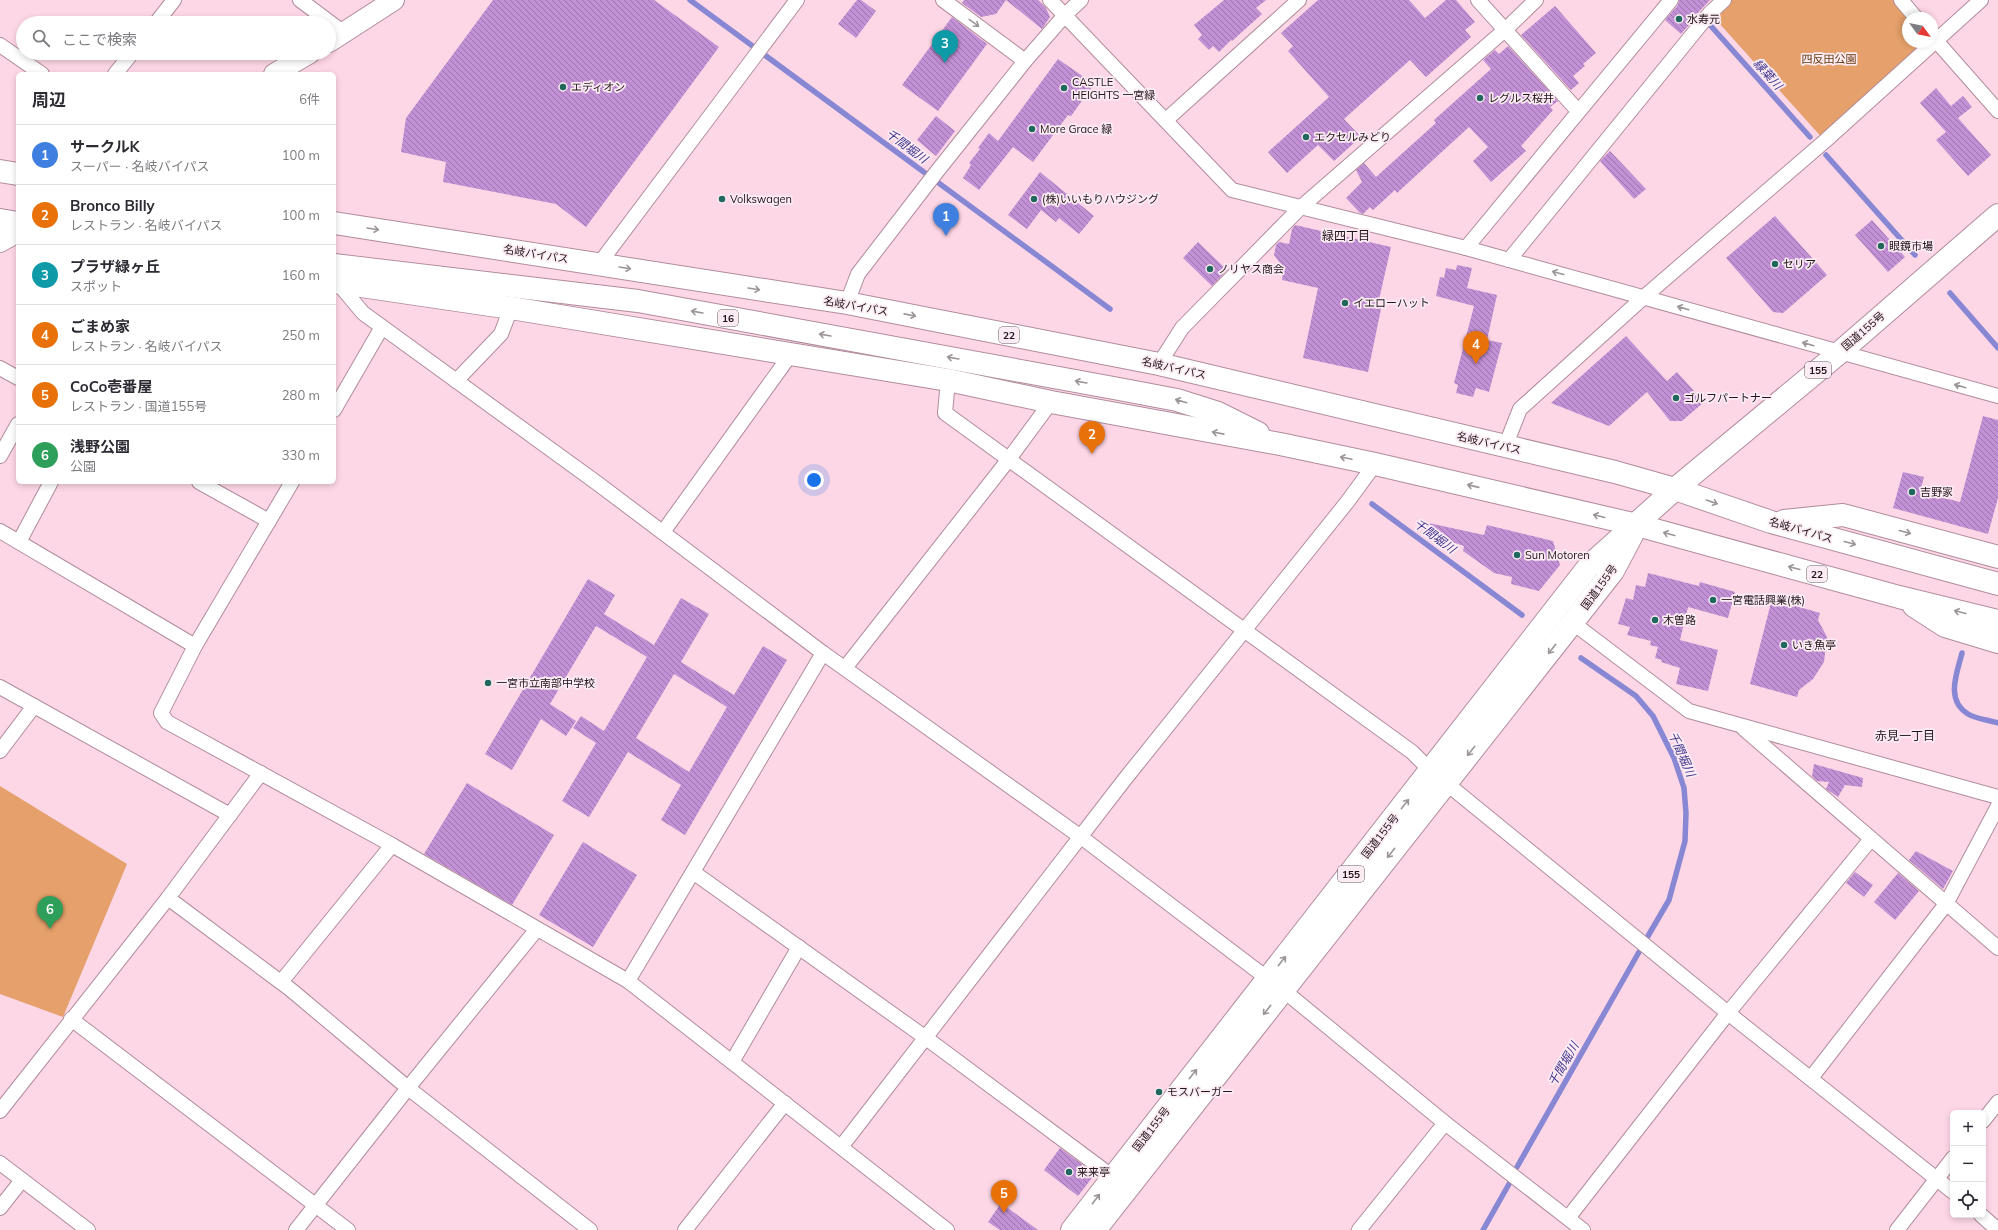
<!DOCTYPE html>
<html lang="ja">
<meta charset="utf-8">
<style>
:root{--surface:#fff;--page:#f7f7f7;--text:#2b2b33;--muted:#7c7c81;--line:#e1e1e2;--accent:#0f766e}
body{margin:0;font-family:Mulish,"Noto Sans JP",sans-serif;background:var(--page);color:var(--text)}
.controls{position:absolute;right:12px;bottom:12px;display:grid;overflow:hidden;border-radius:6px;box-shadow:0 2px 6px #0003}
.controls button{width:36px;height:36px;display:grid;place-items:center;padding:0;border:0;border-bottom:1px solid var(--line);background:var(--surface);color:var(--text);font:20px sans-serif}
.compass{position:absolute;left:1902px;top:12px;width:36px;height:36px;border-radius:50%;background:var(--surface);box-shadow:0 2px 6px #0003;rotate:123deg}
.you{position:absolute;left:814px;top:480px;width:14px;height:14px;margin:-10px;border:3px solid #fff;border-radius:50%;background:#1a73e8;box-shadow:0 0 0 6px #1a73e833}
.badge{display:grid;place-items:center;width:26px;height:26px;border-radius:50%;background:var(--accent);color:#fff;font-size:13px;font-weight:700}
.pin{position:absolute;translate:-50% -33px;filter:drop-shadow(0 1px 2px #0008)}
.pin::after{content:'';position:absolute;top:21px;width:14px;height:12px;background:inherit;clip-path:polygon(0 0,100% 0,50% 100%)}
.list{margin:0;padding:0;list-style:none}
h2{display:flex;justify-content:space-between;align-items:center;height:52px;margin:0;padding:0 16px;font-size:17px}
h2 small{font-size:13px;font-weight:400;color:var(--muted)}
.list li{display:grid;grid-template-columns:26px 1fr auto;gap:12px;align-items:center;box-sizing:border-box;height:60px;padding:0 16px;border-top:1px solid var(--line)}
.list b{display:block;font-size:15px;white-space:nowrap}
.list p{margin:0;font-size:13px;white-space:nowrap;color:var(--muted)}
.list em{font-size:13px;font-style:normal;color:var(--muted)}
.icon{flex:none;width:22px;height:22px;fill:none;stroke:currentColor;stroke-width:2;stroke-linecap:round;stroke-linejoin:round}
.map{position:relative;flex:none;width:1998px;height:1230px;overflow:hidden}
.search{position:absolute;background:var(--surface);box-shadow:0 2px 6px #0003;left:16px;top:16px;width:320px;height:44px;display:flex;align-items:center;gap:10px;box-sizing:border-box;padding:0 14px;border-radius:22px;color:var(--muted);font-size:15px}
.panel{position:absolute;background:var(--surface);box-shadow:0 2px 6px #0003;left:16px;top:72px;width:320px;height:412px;border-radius:6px}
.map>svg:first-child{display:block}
.park{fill:#e5a06b}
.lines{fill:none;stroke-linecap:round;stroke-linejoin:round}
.stream{stroke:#8887d3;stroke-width:5.5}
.building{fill:url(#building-back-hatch);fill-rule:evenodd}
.street-casing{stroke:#b08c9c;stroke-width:16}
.secondary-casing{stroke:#b08c9c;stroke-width:22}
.highway-casing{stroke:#b08c9c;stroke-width:24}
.street{stroke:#fff;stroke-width:14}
.secondary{stroke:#fff;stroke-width:20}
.highway{stroke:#fff;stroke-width:22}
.oneway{stroke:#9c9598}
.poi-dot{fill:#20685e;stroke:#fbebf2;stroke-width:1.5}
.labels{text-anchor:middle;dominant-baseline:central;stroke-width:3.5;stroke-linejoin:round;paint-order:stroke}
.shield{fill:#fbebf2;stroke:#63545b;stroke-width:1}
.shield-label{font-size:10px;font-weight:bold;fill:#22141a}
.poi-label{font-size:11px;fill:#22141a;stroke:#fbebf2;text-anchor:start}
.park-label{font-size:11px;fill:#66370c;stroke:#fbebf2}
.street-label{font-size:11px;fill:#22141a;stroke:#fbebf2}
.water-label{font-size:12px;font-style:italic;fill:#40358e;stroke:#fbebf2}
.neighbourhood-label{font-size:12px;fill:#22141a;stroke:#fbebf2}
</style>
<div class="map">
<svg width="1998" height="1230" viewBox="0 0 1998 1230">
<defs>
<pattern id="building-back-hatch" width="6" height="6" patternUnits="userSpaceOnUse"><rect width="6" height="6" fill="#c290d4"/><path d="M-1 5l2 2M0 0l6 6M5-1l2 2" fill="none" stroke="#9d74ab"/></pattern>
</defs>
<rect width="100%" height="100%" fill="#fed7e7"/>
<g class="park">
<polygon points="1724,0 1901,0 1908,18 1908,42 1932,42 1825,141 1710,13"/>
<polygon points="0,786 127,864 63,1017 0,994"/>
</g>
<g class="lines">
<g class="stream">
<polyline points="690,0 1110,309"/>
<polyline points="1710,25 1810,137"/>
<polyline points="1826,155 1915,255"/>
<polyline points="1950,293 1998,348"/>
<polyline points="1372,504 1522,615"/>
<path d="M 1962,653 C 1957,673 1945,700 1968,714 C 1976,719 1989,720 1998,723"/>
<polyline points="1581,658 1636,696 1653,716 1674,758 1684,788 1686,813 1685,841 1669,900 1648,936"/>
<polyline points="1517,1167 1639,952"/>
<polyline points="1483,1230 1509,1184"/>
</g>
</g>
<g class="building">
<polygon points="493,0 654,0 719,47 586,227 556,204 443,182 446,162 401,152 406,118"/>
<polygon points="857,0 861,0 876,11 856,38 838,24"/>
<polygon points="964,0 1038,0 1046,8 1050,17 1042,29 1006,0 996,14 981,17 962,3"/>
<polygon points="1224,0 1266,0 1256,8 1262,14 1232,41 1231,40 1219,52 1213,46 1209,50 1198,39 1202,35 1194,25"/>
<polygon points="1318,0 1409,0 1425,18 1446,0 1456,0 1475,22 1465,30 1471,37 1426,77 1410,60 1344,119 1359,135 1352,141 1354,143 1334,161 1318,145 1287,173 1268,152 1329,97 1288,51 1293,46 1281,33"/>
<polygon points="1679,0 1710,0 1693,18 1694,19 1681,34 1665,20 1678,5"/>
<polygon points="1555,6 1596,53 1583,64 1585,66 1573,76 1579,83 1571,90 1521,35"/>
<polygon points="952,17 987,44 938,111 902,85"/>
<polygon points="1508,46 1558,101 1550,107 1553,110 1521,146 1526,151 1491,182 1473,161 1488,147 1469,127 1397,193 1395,190 1373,210 1370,207 1363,214 1360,213 1346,198 1362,182 1356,170 1364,163 1376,177 1436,123 1434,120 1491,69 1483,60 1495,50 1499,54"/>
<polygon points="1058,59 1094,84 1071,116 1068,115 1033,162 1013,147 979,190 963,178 971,165 969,163 980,149 978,148 989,133 998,141"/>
<polygon points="1936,88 1951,106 1963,96 1972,107 1958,118 1991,155 1968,176 1936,140 1946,132 1920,103"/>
<polygon points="936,116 955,131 936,156 917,140"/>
<polygon points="1610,151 1646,189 1634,199 1600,161"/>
<polygon points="1040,172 1094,216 1079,234 1059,218 1056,222 1041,210 1027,229 1008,215"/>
<polygon points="1775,216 1827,275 1783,313 1773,312 1726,258"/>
<polygon points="1872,220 1905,257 1888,272 1855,235"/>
<polygon points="1295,225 1391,247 1378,304 1381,309 1368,372 1303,358 1318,288 1282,280 1283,267 1274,255 1276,245 1279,242 1289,244 1292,229"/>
<polygon points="1198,242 1227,270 1212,286 1183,258"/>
<polygon points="1457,265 1472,268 1467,288 1497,295 1487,340 1502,343 1489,392 1476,388 1473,397 1456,393 1458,385 1454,383 1474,306 1436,296 1440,277 1444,278 1446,268 1456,270"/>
<polygon points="1626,336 1667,381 1677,372 1704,402 1682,421 1670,421 1647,392 1609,426 1551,403"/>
<polygon points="1983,416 1998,420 1998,498 1988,534 1893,508 1903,472 1924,477 1920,492 1960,502"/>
<polygon points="1424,522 1484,535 1487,525 1553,541 1560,565 1539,591 1511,584 1512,577 1494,573 1463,551 1464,546 1452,542"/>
<polygon points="1648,573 1699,586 1700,582 1735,592 1728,618 1688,607 1680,640 1718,650 1708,691 1676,684 1680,668 1661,662 1662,660 1655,658 1658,647 1650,645 1651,641 1627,635 1630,627 1618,624 1626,598 1633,600 1636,585 1645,587"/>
<path d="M 588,579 L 615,595 L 604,614 L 654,645 L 681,598 L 709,614 L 681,662 L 734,695 L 763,646 L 787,660 L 685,835 L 661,820 L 681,785 L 628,752 L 589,817 L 562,801 L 596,743 L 573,728 L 581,716 L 604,731 L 647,657 L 596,626 L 550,704 L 576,721 L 566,736 L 541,719 L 512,770 L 485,754 ZM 674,674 L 727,707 L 689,772 L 636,738 Z"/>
<polygon points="1772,599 1820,613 1818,620 1827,637 1824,662 1813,679 1799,690 1797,697 1750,684"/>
<polygon points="1814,764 1863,778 1862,787 1845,785 1838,797 1826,789 1829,782 1817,781 1812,776"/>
<polygon points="467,783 554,835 512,905 424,854"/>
<polygon points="583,842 637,875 593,947 539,915"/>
<polygon points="1916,851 1953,871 1943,889 1909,860"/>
<polygon points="1855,872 1873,885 1864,897 1846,883"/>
<polygon points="1898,873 1919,891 1895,920 1874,902"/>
<polygon points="1060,1148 1095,1174 1078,1196 1044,1170"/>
<polygon points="1001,1203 1038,1230 1000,1230 988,1222"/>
</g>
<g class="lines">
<g class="street-casing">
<g id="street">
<polyline points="300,0 344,33"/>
<polyline points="943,0 1025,61"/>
<polyline points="1050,0 1232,190 1466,248 1998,396"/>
<polyline points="1478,0 1578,111"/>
<polyline points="1901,0 1916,18"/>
<polyline points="156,23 174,0"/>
<polyline points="1932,36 1998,111"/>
<polyline points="0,45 42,74"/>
<polyline points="115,74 132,53"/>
<polyline points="1166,120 1299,0"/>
<polyline points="1466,248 1671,0"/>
<polyline points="1509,260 1710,13 1724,0"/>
<polyline points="599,264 797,0"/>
<polyline points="338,283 363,313 597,483 823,653 1081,837 1268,979"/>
<polyline points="847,303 858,274 935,174 1025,61 1065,15 1081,0"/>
<polyline points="1159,364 1182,328 1300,208 1506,29 1536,0"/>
<polyline points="0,368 18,378"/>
<polyline points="948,380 945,413 1412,752 1431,771"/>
<polyline points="456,381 501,334 511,308"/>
<polyline points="334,410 382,327"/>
<polyline points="1505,447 1520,409 1644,297 1825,141 1981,0"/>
<polyline points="0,456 18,424"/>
<polyline points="199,482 269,521"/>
<polyline points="292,482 195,646 161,713 167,722 392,845 628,981 947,1230"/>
<polyline points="0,531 195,646"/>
<polyline points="663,532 791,354"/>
<polyline points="19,542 51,482"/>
<polyline points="1573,623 1689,711 1998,797"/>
<polyline points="845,668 1009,459 1051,402"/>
<polyline points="0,687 230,815"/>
<polyline points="1744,729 1998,948"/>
<polyline points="0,751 34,706"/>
<polyline points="1446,783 1728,1013 1953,1192"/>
<polyline points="693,872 926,1038 1113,1177"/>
<polyline points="168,898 290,989 408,1088 590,1230"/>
<polyline points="628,981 823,653"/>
<polyline points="281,982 392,845"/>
<polyline points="1283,990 1445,1123 1583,1230"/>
<polyline points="71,1019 348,1230"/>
<polyline points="732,1062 799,947"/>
<polyline points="1811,1078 1946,904 1998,806"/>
<polyline points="0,1111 168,898 261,773"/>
<polyline points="1983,1121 1998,1102"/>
<polyline points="841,1147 1125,779 1348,501 1375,464"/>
<polyline points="0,1163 88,1230"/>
<polyline points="0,1208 22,1180"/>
<polyline points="1981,1215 1998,1230"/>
<polyline points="1568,1218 1728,1013 1871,839"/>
<polyline points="296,1230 408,1088 537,929"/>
<polyline points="685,1230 785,1103"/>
<polyline points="1359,1230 1445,1123"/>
<polyline points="1897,1230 1953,1158"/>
</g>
</g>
<g class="secondary-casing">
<g id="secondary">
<polyline points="329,42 394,0"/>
<polyline points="274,74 310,53"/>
<polyline points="0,242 18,232"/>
</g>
</g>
<g class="highway-casing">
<g id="highway">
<polyline points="0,171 18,174"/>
<polyline points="0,220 18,223"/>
<polyline points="334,223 847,303 1159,364 1615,472 1675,489 1771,522 1998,584"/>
<polyline points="334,265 638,301 1119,389 1177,400 1218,413 1258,433"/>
<polyline points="334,282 511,308 948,380 1051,402 1280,444 1375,464 1637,525 1899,597 1998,621"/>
<polyline points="1784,521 1843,515 1998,557"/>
<polyline points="1914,606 1945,626 1998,642"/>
<polyline points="1072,1230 1589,566 1675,489 1839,353 1998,215"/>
<polyline points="1095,1230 1613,571 1632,535"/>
</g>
</g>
<use href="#street" class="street"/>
<use href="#secondary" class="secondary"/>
<use href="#highway" class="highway"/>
</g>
<defs><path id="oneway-shaft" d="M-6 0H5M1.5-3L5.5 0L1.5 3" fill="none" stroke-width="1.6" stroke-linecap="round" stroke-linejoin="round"/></defs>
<g class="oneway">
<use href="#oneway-shaft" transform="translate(974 23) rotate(36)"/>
<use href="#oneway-shaft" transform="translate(373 229) rotate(9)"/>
<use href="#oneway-shaft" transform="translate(625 268) rotate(9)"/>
<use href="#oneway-shaft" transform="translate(1558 273) rotate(-165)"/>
<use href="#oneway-shaft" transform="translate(754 289) rotate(9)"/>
<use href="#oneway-shaft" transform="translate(1683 308) rotate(-164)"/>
<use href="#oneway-shaft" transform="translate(697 312) rotate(-170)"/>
<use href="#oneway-shaft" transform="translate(910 315) rotate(11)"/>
<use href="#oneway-shaft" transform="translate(825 335) rotate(-170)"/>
<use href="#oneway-shaft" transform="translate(1808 344) rotate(-164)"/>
<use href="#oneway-shaft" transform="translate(953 358) rotate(-170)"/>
<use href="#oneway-shaft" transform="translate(1081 382) rotate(-170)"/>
<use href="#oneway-shaft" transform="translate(1960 386) rotate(-164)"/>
<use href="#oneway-shaft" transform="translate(1181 401) rotate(-164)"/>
<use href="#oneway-shaft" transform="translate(1218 433) rotate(-169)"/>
<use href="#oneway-shaft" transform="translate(1346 458) rotate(-168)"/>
<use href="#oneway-shaft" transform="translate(1473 486) rotate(-167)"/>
<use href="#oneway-shaft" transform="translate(1712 502) rotate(19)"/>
<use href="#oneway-shaft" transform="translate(1599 516) rotate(-166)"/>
<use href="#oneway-shaft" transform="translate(1905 532) rotate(15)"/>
<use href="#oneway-shaft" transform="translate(1669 534) rotate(-165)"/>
<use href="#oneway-shaft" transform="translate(1850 543) rotate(15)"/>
<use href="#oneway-shaft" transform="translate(1794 568) rotate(-165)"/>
<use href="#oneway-shaft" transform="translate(1960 612) rotate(-166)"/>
<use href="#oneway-shaft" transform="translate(1552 649) rotate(128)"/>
<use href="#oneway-shaft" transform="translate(1471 751) rotate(128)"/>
<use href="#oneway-shaft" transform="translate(1405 804) rotate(-52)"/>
<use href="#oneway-shaft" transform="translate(1391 853) rotate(128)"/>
<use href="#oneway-shaft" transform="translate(1282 961) rotate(-52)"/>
<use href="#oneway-shaft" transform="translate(1267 1010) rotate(128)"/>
<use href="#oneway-shaft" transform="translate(1193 1074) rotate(-52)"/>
<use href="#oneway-shaft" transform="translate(1096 1199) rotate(-53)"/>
</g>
<g class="poi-dot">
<circle cx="1679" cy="19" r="4"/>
<circle cx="563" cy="87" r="4"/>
<circle cx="1064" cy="88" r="4"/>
<circle cx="1480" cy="98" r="4"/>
<circle cx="1032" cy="129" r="4"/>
<circle cx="1306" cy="137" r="4"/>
<circle cx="722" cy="199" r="4"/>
<circle cx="1034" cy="199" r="4"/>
<circle cx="1881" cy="246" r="4"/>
<circle cx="1775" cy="264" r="4"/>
<circle cx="1210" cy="269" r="4"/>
<circle cx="1345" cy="303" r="4"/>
<circle cx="1676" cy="398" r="4"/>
<circle cx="1912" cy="492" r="4"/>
<circle cx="1517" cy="555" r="4"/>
<circle cx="1713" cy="600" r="4"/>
<circle cx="1655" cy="620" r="4"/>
<circle cx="1784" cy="645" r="4"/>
<circle cx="488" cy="683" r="4"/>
<circle cx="1159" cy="1092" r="4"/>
<circle cx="1069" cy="1172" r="4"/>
</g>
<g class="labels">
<g class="shield">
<rect x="718" y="310" width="20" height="16" rx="3"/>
<rect x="999" y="327" width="20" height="16" rx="3"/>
<rect x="1805" y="362" width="26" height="16" rx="3"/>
<rect x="1807" y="566" width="20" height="16" rx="3"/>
<rect x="1338" y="866" width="26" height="16" rx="3"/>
</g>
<g class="shield-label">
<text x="728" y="318">16</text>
<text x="1009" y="335">22</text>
<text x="1818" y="370">155</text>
<text x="1817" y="574">22</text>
<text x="1351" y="874">155</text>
</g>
<g class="poi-label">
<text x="1687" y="19">水寿元</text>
<text x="1072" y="82">CASTLE<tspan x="1072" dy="13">HEIGHTS 一宮緑</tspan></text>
<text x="571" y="87">エディオン</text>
<text x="1488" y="98">レグルス桜井</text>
<text x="1040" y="129">More Grace 緑</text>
<text x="1314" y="137">エクセルみどり</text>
<text x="730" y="199">Volkswagen</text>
<text x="1042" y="199">(株)いいもりハウジング</text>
<text x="1889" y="246">眼鏡市場</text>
<text x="1783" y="264">セリア</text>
<text x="1218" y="269">ノリヤス商会</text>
<text x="1353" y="303">イエローハット</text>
<text x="1684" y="398">ゴルフパートナー</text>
<text x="1920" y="492">吉野家</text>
<text x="1525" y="555">Sun Motoren</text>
<text x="1721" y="600">一宮電話興業(株)</text>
<text x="1663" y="620">木曽路</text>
<text x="1792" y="645">いき魚亭</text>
<text x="496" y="683">一宮市立南部中学校</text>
<text x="1167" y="1092">モスバーガー</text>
<text x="1077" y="1172">来来亭</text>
</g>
<g class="park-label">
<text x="1829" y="59">四反田公園</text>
</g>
<g class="street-label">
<text transform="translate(536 254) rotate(9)">名岐バイパス</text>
<text transform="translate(856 306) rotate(10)">名岐バイパス</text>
<text transform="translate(1863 331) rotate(-41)">国道155号</text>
<text transform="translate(1174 368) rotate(13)">名岐バイパス</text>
<text transform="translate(1489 443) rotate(13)">名岐バイパス</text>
<text transform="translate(1801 530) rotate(16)">名岐バイパス</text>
<text transform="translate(1599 587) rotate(-54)">国道155号</text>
<text transform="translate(1380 836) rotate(-52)">国道155号</text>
<text transform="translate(1151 1129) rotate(-52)">国道155号</text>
</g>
<g class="water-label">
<text transform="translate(1768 74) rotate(48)">縁葉川</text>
<text transform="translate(907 146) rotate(36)">千間堀川</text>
<text transform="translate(1435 536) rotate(37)">千間堀川</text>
<text transform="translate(1682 754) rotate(66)">千間堀川</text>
<text transform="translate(1563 1064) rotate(-60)">千間堀川</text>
</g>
<g class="neighbourhood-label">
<text x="1346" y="235">緑四丁目</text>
<text x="1905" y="735">赤見一丁目</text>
</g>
</g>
</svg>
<div class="controls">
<button>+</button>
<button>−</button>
<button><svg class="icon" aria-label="locate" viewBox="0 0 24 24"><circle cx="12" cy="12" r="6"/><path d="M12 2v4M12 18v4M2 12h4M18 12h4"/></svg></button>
</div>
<svg class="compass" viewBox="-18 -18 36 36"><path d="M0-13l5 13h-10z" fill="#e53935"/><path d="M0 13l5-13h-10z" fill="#7c7c81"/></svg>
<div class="you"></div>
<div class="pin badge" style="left:946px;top:236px;background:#3f7fe0">1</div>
<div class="pin badge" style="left:1092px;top:454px;background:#e8710a">2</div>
<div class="pin badge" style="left:945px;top:63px;background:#0f9aa8">3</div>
<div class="pin badge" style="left:1476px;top:364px;background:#e8710a">4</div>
<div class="pin badge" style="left:1004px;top:1213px;background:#e8710a">5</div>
<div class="pin badge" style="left:50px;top:929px;background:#2e9e5b">6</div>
<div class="search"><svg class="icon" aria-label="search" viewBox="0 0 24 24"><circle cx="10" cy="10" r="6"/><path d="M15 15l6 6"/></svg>ここで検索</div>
<section class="panel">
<h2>周辺<small>6件</small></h2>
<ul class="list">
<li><span class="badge" style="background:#3f7fe0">1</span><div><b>サークルK</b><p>スーパー · 名岐バイパス</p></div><em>100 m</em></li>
<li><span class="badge" style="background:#e8710a">2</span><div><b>Bronco Billy</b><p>レストラン · 名岐バイパス</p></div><em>100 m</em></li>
<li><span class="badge" style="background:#0f9aa8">3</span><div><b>プラザ緑ヶ丘</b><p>スポット</p></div><em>160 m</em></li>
<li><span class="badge" style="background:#e8710a">4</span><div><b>ごまめ家</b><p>レストラン · 名岐バイパス</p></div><em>250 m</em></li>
<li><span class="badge" style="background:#e8710a">5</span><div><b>CoCo壱番屋</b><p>レストラン · 国道155号</p></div><em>280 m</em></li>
<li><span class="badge" style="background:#2e9e5b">6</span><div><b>浅野公園</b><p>公園</p></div><em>330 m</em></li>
</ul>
</section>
</div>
